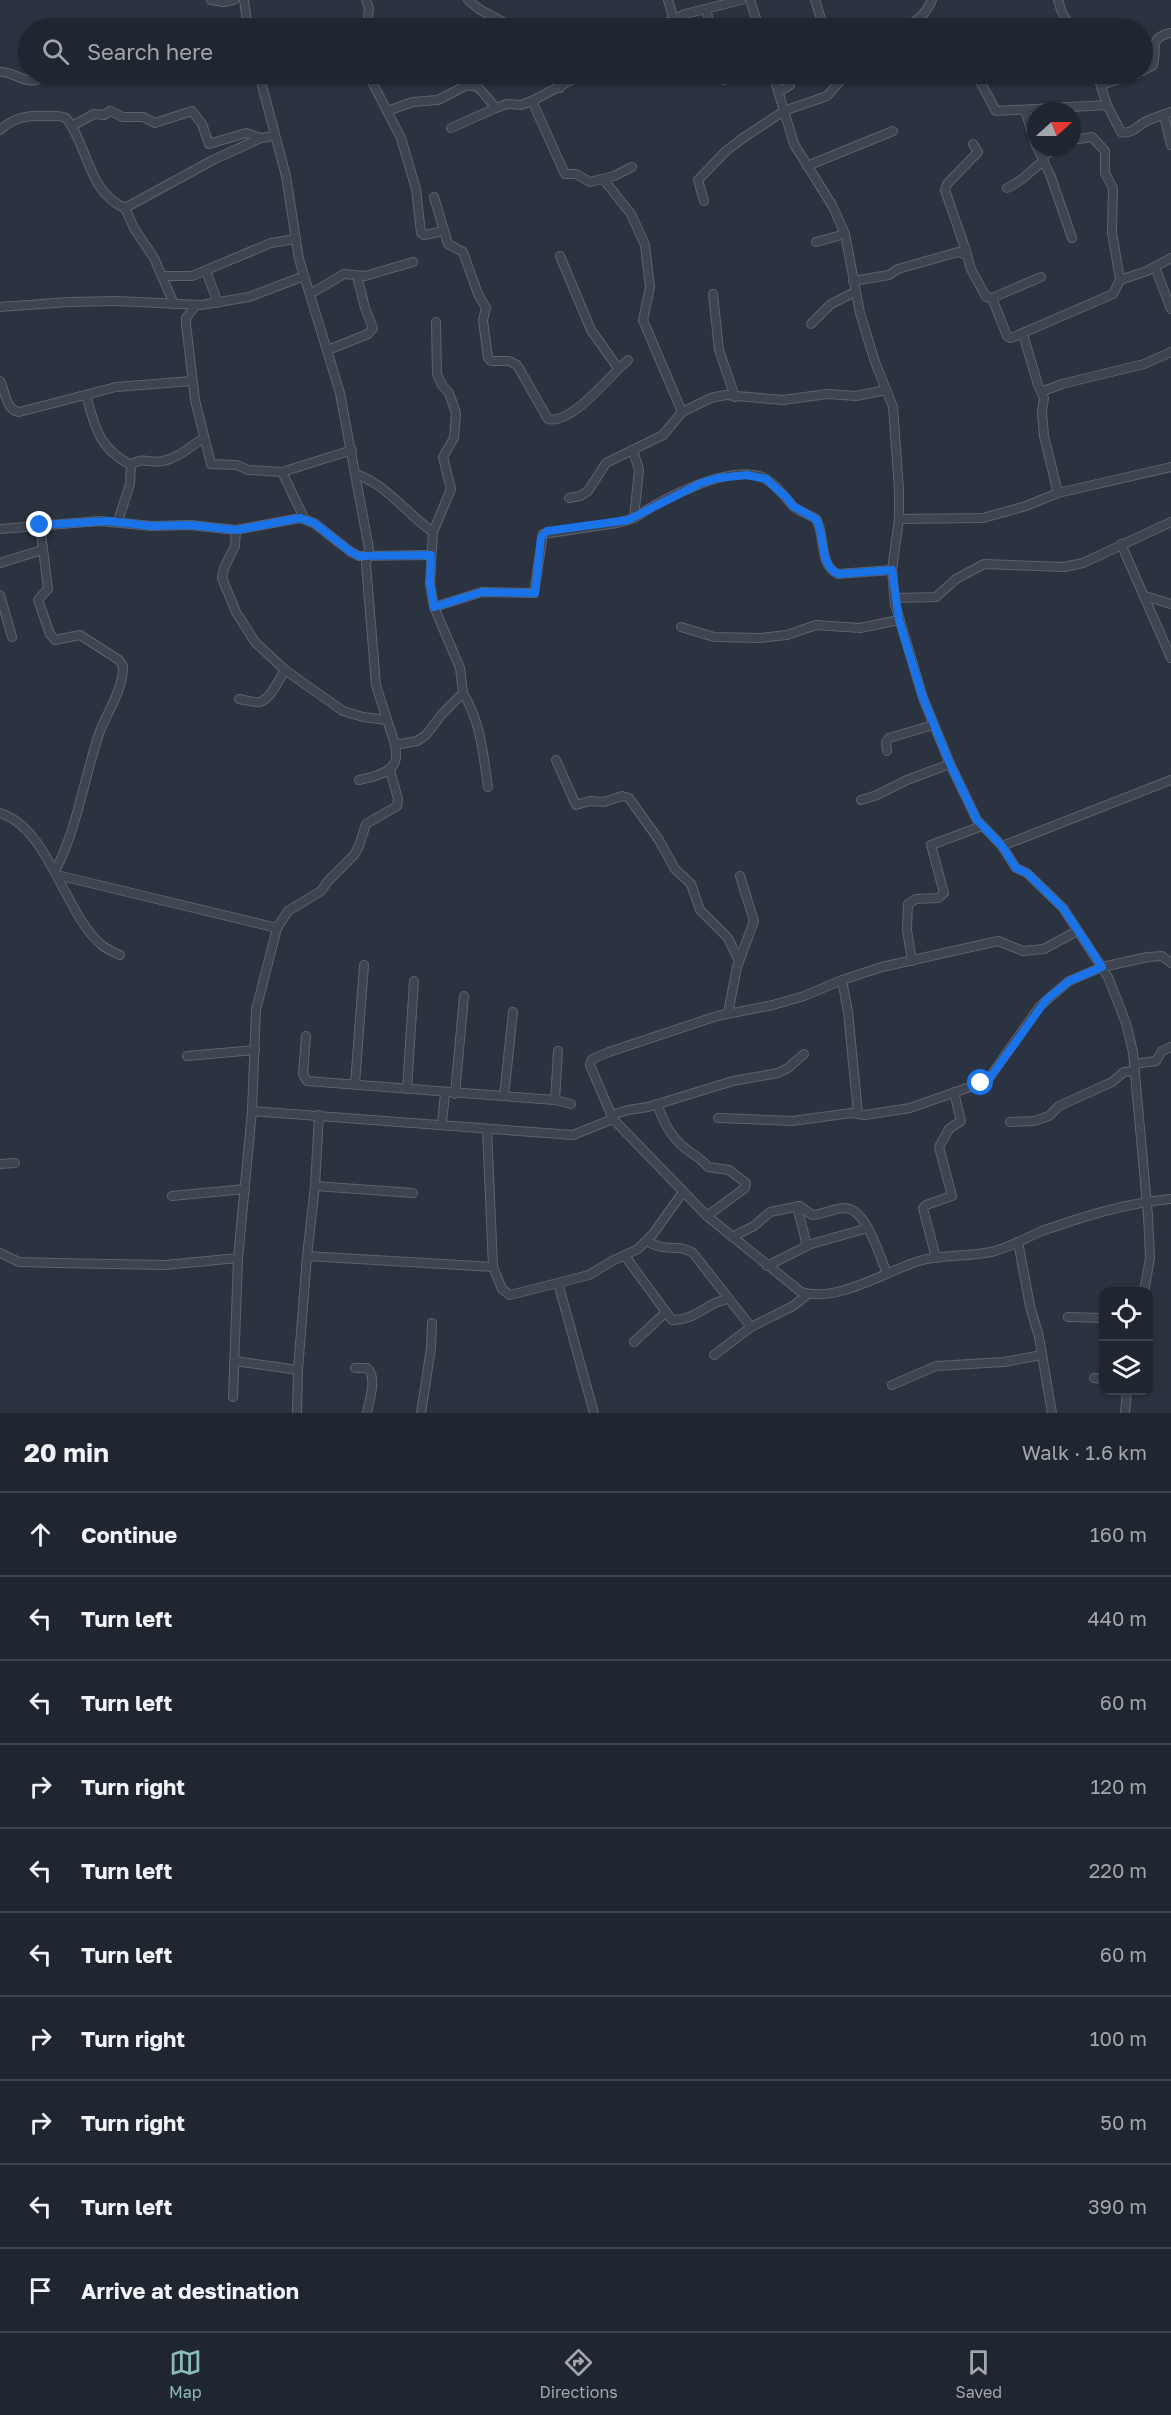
<!DOCTYPE html>
<meta charset="utf-8">
<style>
:root{--surface:#202630;--page:#2d323c;--text:#f1f3f6;--muted:#a2a5ab;--line:#3d434c;--accent:#8bbbb9}
body{margin:0;font-family:"Golos Text",sans-serif;background:var(--page);color:var(--text)}
.controls{position:absolute;right:18px;bottom:18px;display:grid;overflow:hidden;border-radius:12px;box-shadow:0 2px 4px #0004}
.controls button{width:54px;height:54px;display:grid;place-items:center;padding:0;border:0;border-bottom:2px solid var(--line);background:var(--surface);color:var(--text);font:30px sans-serif}
.compass{position:absolute;left:1027px;top:102px;width:54px;height:54px;border-radius:50%;background:var(--surface);box-shadow:0 2px 4px #0004;rotate:69deg}
.stop{position:absolute;width:18px;height:18px;margin:-14px;border:4px solid #1a73e8;border-radius:50%;background:#fff}
.stop.end{background:#1a73e8;border-color:#fff;box-shadow:0 2px 6px #0008}
.list{margin:0;padding:0;list-style:none}
h2{display:flex;justify-content:space-between;align-items:center;height:78px;margin:0;padding:0 24px;font-size:26px}
h2 small{font-size:20px;font-weight:400;color:var(--muted)}
.list li{display:grid;grid-template-columns:39px 1fr auto;gap:18px;align-items:center;box-sizing:border-box;height:84px;padding:0 24px;border-top:2px solid var(--line)}
.list b{display:block;font-size:22px;white-space:nowrap}
.list em{font-size:20px;font-style:normal;color:var(--muted)}
.icon{flex:none;width:33px;height:33px;fill:none;stroke:currentColor;stroke-width:2;stroke-linecap:round;stroke-linejoin:round}
.map{position:relative;flex:none;width:1171px;height:1413px;overflow:hidden}
.search{position:absolute;background:var(--surface);box-shadow:0 2px 4px #0004;left:18px;right:18px;top:18px;height:66px;display:flex;align-items:center;gap:15px;box-sizing:border-box;padding:0 21px;border-radius:33px;color:var(--muted);font-size:22px}
.sheet{height:918px;background:var(--surface)}
nav{display:flex;justify-content:space-around;align-items:center;box-sizing:border-box;height:84px;border-top:2px solid var(--line);background:var(--surface);font-size:16px;color:var(--muted)}
nav a{display:grid;justify-items:center;gap:3px}
nav .on{color:var(--accent)}
.map>svg:first-child{display:block}
.lines{fill:none;stroke-linecap:round;stroke-linejoin:round}
.street-casing{stroke:#5d636d;stroke-width:10}
.street{stroke:#3f4550;stroke-width:8}
.route{stroke:#1a73e8;stroke-width:8}
</style>
<div class="map">
<svg width="1171" height="1413" viewBox="0 0 1171 1413">
<rect width="100%" height="100%" fill="#2b3340"/>
<g class="lines">
<g class="street-casing">
<g id="street">
<polyline points="211,0 223,2 234,0"/>
<polyline points="244,0 248,28"/>
<polyline points="366,0 369,8 367,28"/>
<polyline points="468,0 479,9 514,28"/>
<polyline points="668,0 674,20"/>
<polyline points="750,0 759,28"/>
<polyline points="815,0 824,28"/>
<path d="M 1058,0 C 1063,18 1065,23 1082,28"/>
<polyline points="706,9 711,28"/>
<polyline points="656,28 685,14 741,0"/>
<path d="M 902,28 C 916,23 926,14 932,0"/>
<path d="M 1142,71 L 1153,65 C 1158,49 1147,38 1171,33"/>
<path d="M 0,72 C 13,71 22,83 36,80"/>
<polyline points="259,74 286,176 299,259 340,393 369,549 366,564 376,685 387,720"/>
<polyline points="368,74 401,138 416,189 421,233 424,235 444,231"/>
<polyline points="553,74 560,88"/>
<polyline points="723,74 724,80"/>
<polyline points="773,74 794,144 832,205 845,234 860,313 875,362 893,407 899,489 899,519 892,570 895,604 923,698 950,764 977,820 1002,846 1016,868 1027,873 1063,908 1108,977 1126,1023 1133,1052 1148,1216 1150,1258 1144,1292"/>
<polyline points="829,74 840,81"/>
<polyline points="976,74 996,111 1107,105"/>
<path d="M 1097,74 L 1107,105 L 1121,132 C 1133,135 1137,125 1147,121 C 1155,117 1163,115 1171,112"/>
<polyline points="1101,85 1137,74"/>
<polyline points="779,92 790,85 792,74"/>
<polyline points="532,101 565,174 576,174 590,182 614,176 632,167"/>
<polyline points="1025,110 1036,146"/>
<polyline points="387,111 413,102 438,100 467,85 478,87 496,108"/>
<polyline points="1164,115 1171,145"/>
<polyline points="72,126 94,114 104,115 110,111 123,117 143,117 155,123 192,111 202,124 209,144 246,133 261,138"/>
<polyline points="451,128 496,108 507,104 521,105 532,101 583,74"/>
<path d="M 0,130 C 14,117 29,115 47,116 C 54,117 58,114 66,118 C 88,145 88,193 125,208"/>
<polyline points="973,144 978,152 947,184 945,190 965,248 971,269 986,297 992,298 1007,336 1011,338 1113,294 1120,280 1112,232 1113,188 1105,173 1105,151 1092,137 1072,140"/>
<polyline points="1037,147 1051,177 1072,238"/>
<polyline points="1042,156 1060,147"/>
<polyline points="807,166 893,131"/>
<polyline points="604,180 631,214 645,245 650,287 643,320 682,412"/>
<path d="M 1007,188 C 1024,181 1029,171 1044,161"/>
<path d="M 434,197 L 448,244 L 463,252 L 478,294 L 486,308 L 483,320 L 488,358 L 491,361 L 509,361 L 517,365 L 548,419 C 572,425 610,375 628,360"/>
<polyline points="704,201 698,180 726,151 743,138 784,111 827,96 840,81 851,74"/>
<polyline points="816,242 845,234"/>
<polyline points="560,256 591,330 618,368"/>
<polyline points="1155,267 1171,309"/>
<polyline points="206,271 218,303"/>
<polyline points="162,276 192,276 271,243 295,239"/>
<polyline points="1120,280 1147,271 1171,258"/>
<polyline points="853,281 889,275 898,269 958,252 967,255"/>
<polyline points="310,294 344,274 365,276 413,262"/>
<polyline points="713,294 719,350 735,397"/>
<polyline points="992,298 1041,277"/>
<polyline points="174,304 154,258 134,228 125,208 213,160 261,138 274,136"/>
<polyline points="196,305 186,318 186,324 195,400 211,464 237,465 248,470 282,472 352,450"/>
<polyline points="0,307 69,302 117,301 201,305 249,297 304,276"/>
<polyline points="811,324 831,304 855,292"/>
<polyline points="1023,334 1038,385 1044,398 1042,412 1044,436 1058,493"/>
<polyline points="328,350 368,334 373,328 365,308 357,276"/>
<path d="M 0,381 C 6,392 5,409 19,412 L 116,387 L 192,381"/>
<polyline points="1041,392 1062,384 1144,364 1171,352"/>
<path d="M 86,395 C 95,427 99,449 131,465"/>
<path d="M 131,465 C 142,456 150,464 163,461 C 179,458 190,446 204,438"/>
<polyline points="282,472 304,518"/>
<path d="M 356,474 C 387,485 407,514 433,532"/>
<polyline points="569,498 580,496 588,491 606,463 663,435 682,412 711,398 725,395 783,400 827,394 856,396 886,390"/>
<path d="M 634,518 C 663,499 728,464 762,477 C 774,482 784,496 792,505 C 798,512 809,514 816,519 C 826,535 818,565 838,574 L 892,570"/>
<polyline points="899,519 983,518 1026,506 1058,493 1171,467"/>
<polyline points="118,521 130,484 131,465"/>
<path d="M 40,525 L 48,589 L 38,600 L 50,634 L 55,640 L 80,635 L 119,660 L 123,666 C 124,687 108,711 100,731 C 84,777 78,827 55,871"/>
<polyline points="0,529 100,521 151,526 190,525 236,530 300,518 314,523 351,552 359,556 431,555"/>
<path d="M 236,530 L 235,546 L 224,568 L 222,578 L 236,612 L 255,642 L 285,670 L 343,711 L 363,717 L 387,720 C 401,759 404,771 359,780"/>
<polyline points="1121,544 1171,658"/>
<polyline points="0,563 42,550"/>
<polyline points="0,595 12,637"/>
<polyline points="1145,596 1171,604"/>
<polyline points="895,598 936,597 956,579 984,564 1064,567 1083,563 1171,522"/>
<polyline points="434,607 482,592 534,593 543,534 617,523 634,518 639,470 633,450"/>
<polyline points="681,627 714,637 760,638 787,635 816,625 860,628 899,620"/>
<path d="M 463,693 C 481,723 483,753 488,787"/>
<path d="M 239,699 C 245,700 254,703 260,702 C 271,699 279,679 285,670"/>
<polyline points="395,745 417,741 426,735 442,714 463,693 460,668 434,607 430,584 433,532 451,489 443,457 454,438 456,413 449,393 442,385 437,374 436,322"/>
<polyline points="887,751 886,742 889,738 933,725"/>
<polyline points="556,760 576,805 590,801 604,802 622,796 629,798 659,840 675,869 691,884 700,910 728,938 739,961"/>
<polyline points="861,800 877,795 907,780 950,764"/>
<path d="M 0,813 C 49,827 66,918 103,946 C 108,950 114,952 120,955"/>
<polyline points="1002,846 1171,780"/>
<polyline points="57,875 277,928"/>
<polyline points="912,961 907,930 908,904 916,899 938,898 944,893 931,845 982,826"/>
<polyline points="842,980 848,1012 858,1113"/>
<polyline points="728,1013 737,967 754,921 740,876"/>
<polyline points="306,1036 303,1074 307,1081 555,1100 571,1104"/>
<polyline points="187,1056 255,1050"/>
<polyline points="1134,1064 1156,1061 1162,1051 1171,1047"/>
<polyline points="355,1084 364,965"/>
<polyline points="407,1089 414,981"/>
<polyline points="455,1094 464,996"/>
<polyline points="504,1096 513,1012"/>
<polyline points="555,1100 558,1051"/>
<path d="M 657,1104 C 664,1123 670,1136 686,1149 C 694,1155 702,1159 708,1167 L 729,1170 L 746,1183 L 745,1188 L 707,1216"/>
<path d="M 252,1111 L 573,1135 L 613,1119 L 707,1216 L 801,1292 C 837,1303 884,1272 919,1261 C 942,1254 967,1257 991,1252 C 1009,1248 1025,1238 1042,1231 C 1085,1216 1126,1203 1171,1199"/>
<polyline points="612,1115 628,1110 648,1107 733,1081 778,1073 788,1068 804,1054"/>
<polyline points="718,1118 792,1121 851,1113 865,1115 910,1108 987,1081 1040,1006 1069,981 1102,967 1148,957 1162,956 1171,963"/>
<polyline points="613,1119 590,1065 592,1059 609,1052 717,1016 773,1005 804,996 842,980 882,967 998,941 1023,951 1044,949 1077,931"/>
<polyline points="1010,1122 1034,1121 1049,1116 1059,1106 1112,1082 1124,1072 1135,1071"/>
<polyline points="442,1124 445,1093"/>
<polyline points="0,1164 15,1163"/>
<polyline points="315,1186 413,1193"/>
<polyline points="172,1196 245,1189"/>
<polyline points="797,1206 807,1246"/>
<path d="M 732,1237 L 754,1226 L 770,1212 L 800,1206 L 812,1215 C 823,1215 833,1208 845,1208 C 867,1209 879,1256 887,1273"/>
<path d="M 647,1241 C 666,1253 678,1243 693,1253 L 751,1327"/>
<polyline points="1018,1242 1030,1306 1039,1337 1052,1413"/>
<polyline points="0,1253 19,1262 56,1263 165,1265 238,1258 252,1111 256,1010 277,928 288,911 321,891 328,881 354,855 359,846 366,824 397,806 398,799 390,770"/>
<polyline points="307,1256 493,1267 487,1129"/>
<polyline points="625,1256 666,1312 634,1342"/>
<polyline points="936,1258 923,1208 926,1205 952,1196 939,1147 949,1129 961,1121 954,1092"/>
<polyline points="767,1266 811,1244 868,1228"/>
<polyline points="493,1267 502,1289 510,1295 589,1275 612,1261 638,1249 653,1234 683,1192"/>
<polyline points="558,1283 594,1413"/>
<path d="M 666,1312 L 672,1320 C 688,1321 700,1311 713,1304 C 718,1301 723,1301 727,1299"/>
<polyline points="1068,1317 1104,1318"/>
<polyline points="714,1355 751,1327 793,1306 808,1294"/>
<polyline points="235,1361 298,1370"/>
<path d="M 355,1368 L 367,1368 C 378,1378 369,1400 367,1413"/>
<polyline points="1094,1378 1104,1379"/>
<polyline points="892,1385 936,1366 1004,1362 1042,1355"/>
<polyline points="233,1397 238,1258"/>
<polyline points="297,1413 298,1370 307,1256 315,1186 319,1115"/>
<polyline points="421,1413 431,1348 432,1323"/>
<polyline points="1125,1413 1127,1390"/>
</g>
</g>
<use href="#street" class="street"/>
</g>
<g class="lines">
<path class="route" d="M 40,525 L 108,521 L 151,526 L 190,525 L 236,530 L 300,518 L 314,523 L 351,552 L 359,556 L 431,555 L 430,584 L 434,607 L 482,592 L 535,593 L 541,537 L 547,531 L 628,520 L 701,483 L 718,478 L 747,475 L 766,479 L 787,498 L 793,506 L 816,519 C 826,535 818,564 838,574 L 892,570 L 899,620 L 923,698 L 950,764 L 977,820 L 1002,846 L 1016,868 L 1027,873 L 1063,908 L 1102,967 L 1069,981 L 1046,1000 L 989,1079 L 981,1083"/>
</g>
</svg>
<div class="controls">
<button><svg class="icon" aria-label="locate" viewBox="0 0 24 24"><circle cx="12" cy="12" r="6"/><path d="M12 2v4M12 18v4M2 12h4M18 12h4"/></svg></button>
<button><svg class="icon" aria-label="layers" viewBox="0 0 24 24"><path d="M12 4l9 5-9 5-9-5zM3 14l9 5 9-5"/></svg></button>
</div>
<svg class="compass" viewBox="-18 -18 36 36"><path d="M0-13l5 13h-10z" fill="#e53935"/><path d="M0 13l5-13h-10z" fill="#a2a5ab"/></svg>
<div class="stop" style="left:981px;top:1083px"></div>
<div class="stop end" style="left:40px;top:525px"></div>
<div class="search"><svg class="icon" aria-label="search" viewBox="0 0 24 24"><circle cx="10" cy="10" r="6"/><path d="M15 15l6 6"/></svg>Search here</div>
</div>
<section class="sheet">
<h2>20 min<small>Walk · 1.6 km</small></h2>
<ul class="list">
<li><svg class="icon" aria-label="ahead" viewBox="0 0 24 24"><path d="M12 20V5M6 11l6-6 6 6"/></svg><div><b>Continue</b></div><em>160 m</em></li>
<li><svg class="icon" aria-label="left" viewBox="0 0 24 24"><path d="M17 20v-9H6M10 6l-5 5 5 5"/></svg><div><b>Turn left</b></div><em>440 m</em></li>
<li><svg class="icon" aria-label="left" viewBox="0 0 24 24"><path d="M17 20v-9H6M10 6l-5 5 5 5"/></svg><div><b>Turn left</b></div><em>60 m</em></li>
<li><svg class="icon" aria-label="right" viewBox="0 0 24 24"><path d="M7 20v-9h11M14 6l5 5-5 5"/></svg><div><b>Turn right</b></div><em>120 m</em></li>
<li><svg class="icon" aria-label="left" viewBox="0 0 24 24"><path d="M17 20v-9H6M10 6l-5 5 5 5"/></svg><div><b>Turn left</b></div><em>220 m</em></li>
<li><svg class="icon" aria-label="left" viewBox="0 0 24 24"><path d="M17 20v-9H6M10 6l-5 5 5 5"/></svg><div><b>Turn left</b></div><em>60 m</em></li>
<li><svg class="icon" aria-label="right" viewBox="0 0 24 24"><path d="M7 20v-9h11M14 6l5 5-5 5"/></svg><div><b>Turn right</b></div><em>100 m</em></li>
<li><svg class="icon" aria-label="right" viewBox="0 0 24 24"><path d="M7 20v-9h11M14 6l5 5-5 5"/></svg><div><b>Turn right</b></div><em>50 m</em></li>
<li><svg class="icon" aria-label="left" viewBox="0 0 24 24"><path d="M17 20v-9H6M10 6l-5 5 5 5"/></svg><div><b>Turn left</b></div><em>390 m</em></li>
<li><svg class="icon" aria-label="arrive" viewBox="0 0 24 24"><path d="M6 21V4h12l-3 4 3 4H6"/></svg><div><b>Arrive at destination</b></div></li>
</ul>
</section>
<nav>
<a class="on"><svg class="icon" aria-label="map" viewBox="0 0 24 24"><path d="M3 6l6-2 6 2 6-2v14l-6 2-6-2-6 2zM9 4v14M15 6v14"/></svg>Map</a>
<a><svg class="icon" aria-label="directions" viewBox="0 0 24 24"><path d="M12 3l9 9-9 9-9-9zM9 14v-3h6M13 9l2 2-2 2"/></svg>Directions</a>
<a><svg class="icon" aria-label="saved" viewBox="0 0 24 24"><path d="M7 4h10v16l-5-4-5 4z"/></svg>Saved</a>
</nav>
